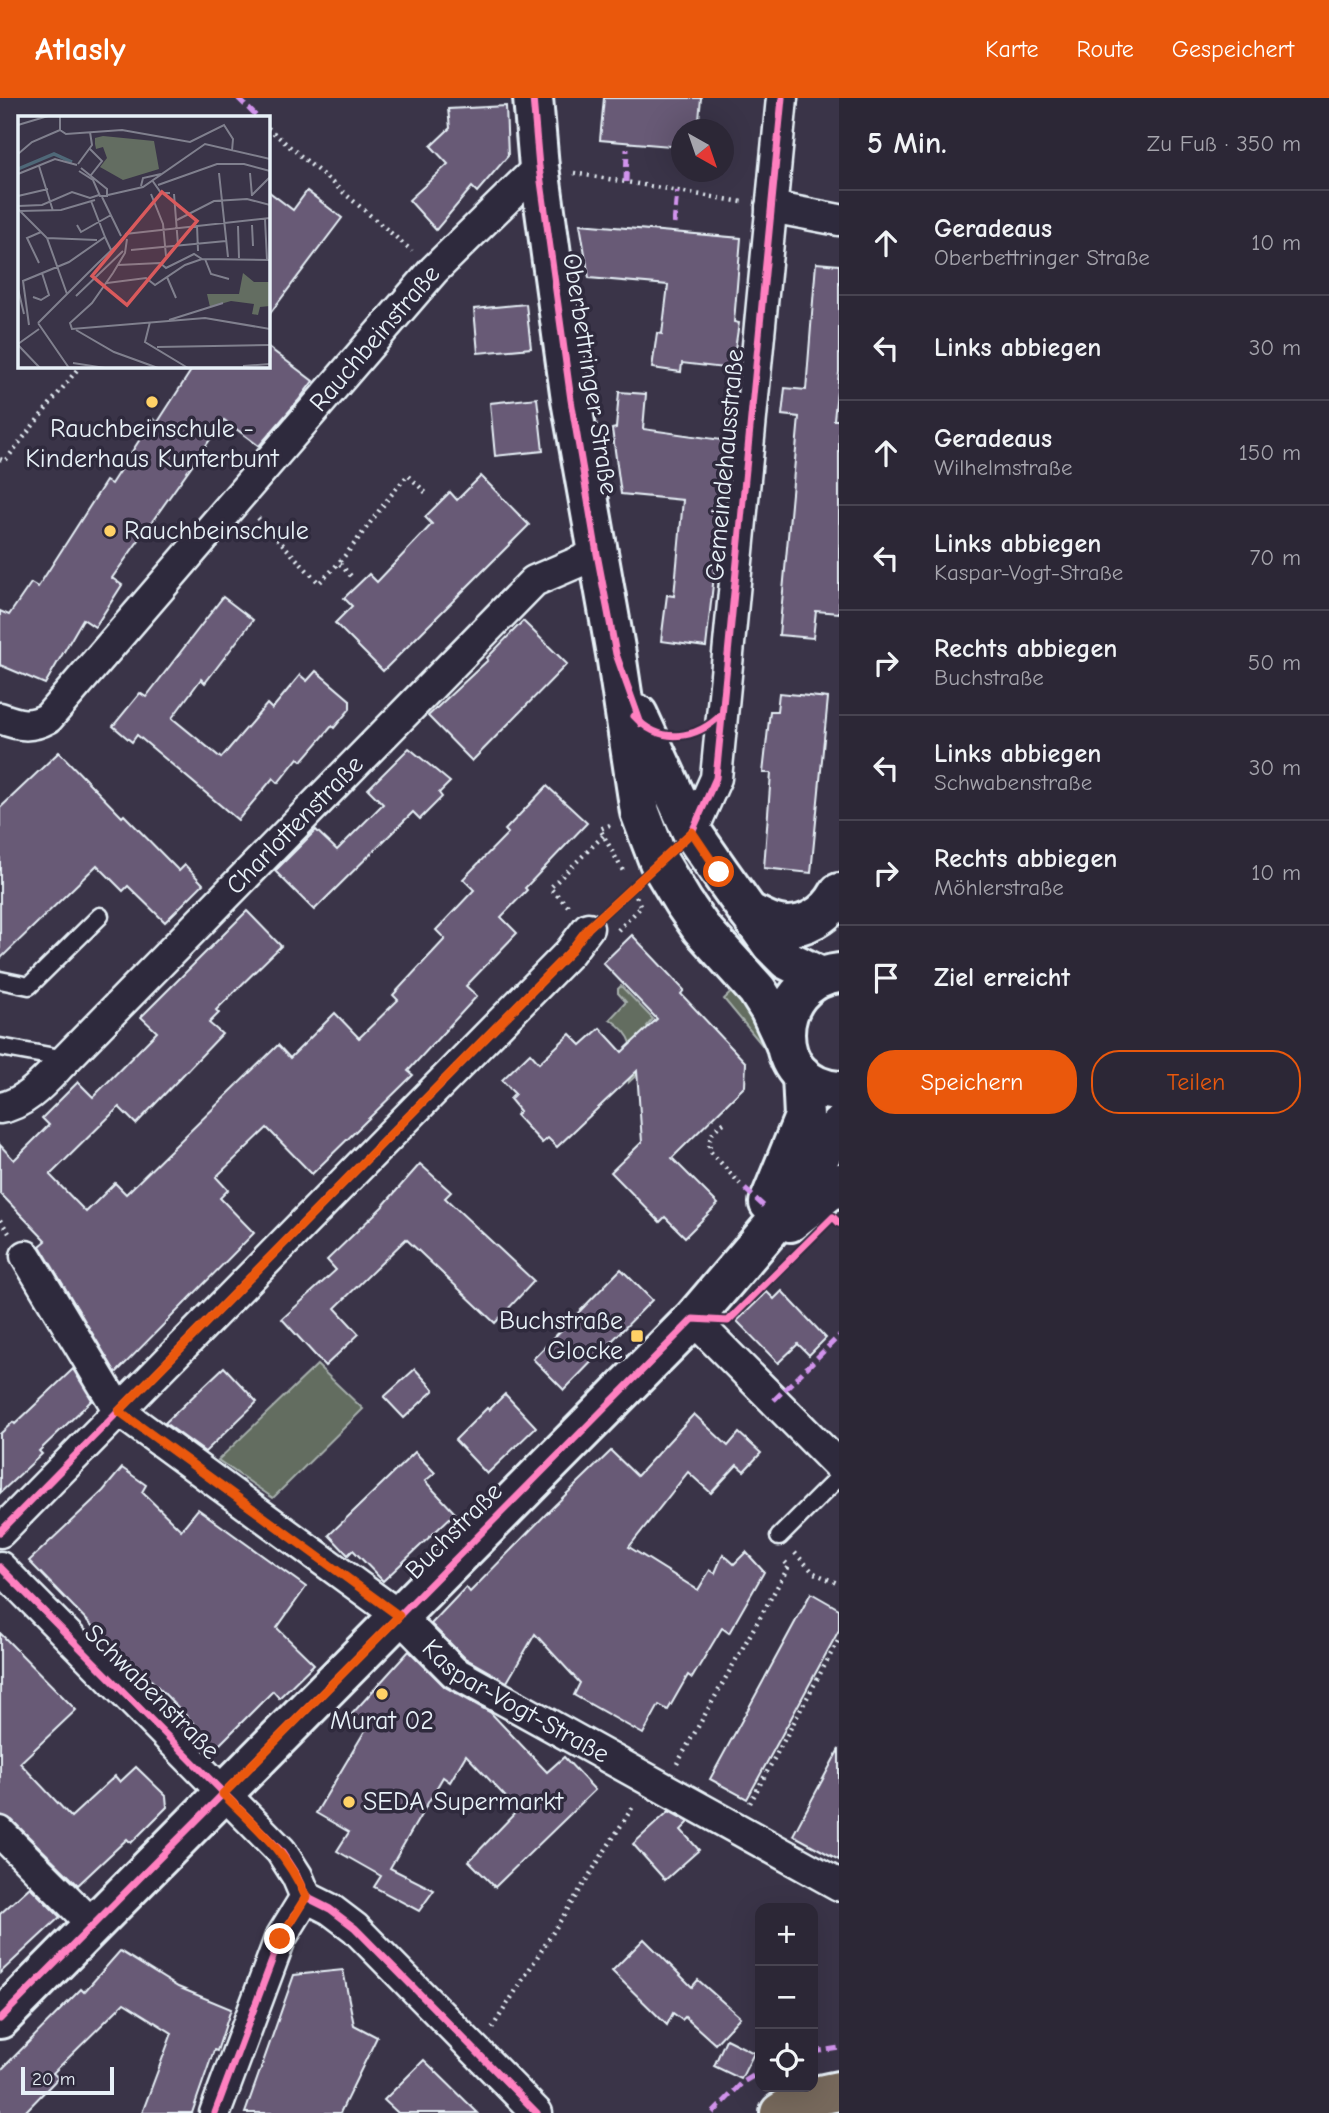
<!DOCTYPE html>
<html lang="de">
<meta charset="utf-8">
<style>
:root{--surface:#2c2736;--page:#342f3e;--text:#f1f3f6;--muted:#a6a5ad;--line:#484451;--accent:#ea580c}
body{margin:0;font-family:"Comic Neue",sans-serif;background:var(--page);color:var(--text)}
.controls{position:absolute;right:21px;bottom:21px;display:grid;overflow:hidden;border-radius:14px;box-shadow:0 7px 28px #0002}
.controls button{width:63px;height:63px;display:grid;place-items:center;padding:0;border:0;border-bottom:2px solid var(--line);background:var(--surface);color:var(--text);font:35px sans-serif}
.compass{position:absolute;left:671px;top:21px;width:63px;height:63px;border-radius:50%;background:var(--surface);box-shadow:0 7px 28px #0002;rotate:140deg}
.scale{position:absolute;left:21px;bottom:18px;width:93px;box-sizing:border-box;padding-left:7px;border:4px solid #e8f1f8;border-top:0;font-size:19px;line-height:24px;white-space:nowrap;color:#e8f1f8;-webkit-text-stroke:5px #2f2a3d;paint-order:stroke}
.stop{position:absolute;width:21px;height:21px;margin:-16px;border:5px solid #ea580c;border-radius:50%;background:#fff}
.stop.end{background:#ea580c;border-color:#fff;box-shadow:0 2px 7px #0008}
.list{margin:0;padding:0;list-style:none}
h2{display:flex;justify-content:space-between;align-items:center;height:91px;margin:0;padding:0 28px;font-size:30px}
h2 small{font-size:23px;font-weight:400;color:var(--muted)}
.list li{display:grid;grid-template-columns:46px 1fr auto;gap:21px;align-items:center;box-sizing:border-box;height:105px;padding:0 28px;border-top:2px solid var(--line)}
.list b{display:block;font-size:26px;white-space:nowrap}
.list p{margin:0;font-size:23px;white-space:nowrap;color:var(--muted)}
.list em{font-size:23px;font-style:normal;color:var(--muted)}
.actions{display:flex;gap:14px;padding:21px 28px}
.actions a{flex:1;padding:16px 0;border:2px solid var(--accent);border-radius:28px;text-align:center;font-size:24px;color:var(--accent)}
.actions .main{background:var(--accent);color:#fff}
.icon{flex:none;width:38px;height:38px;fill:none;stroke:currentColor;stroke-width:2;stroke-linecap:round;stroke-linejoin:round}
.map{position:relative;flex:none;width:839px;height:2015px;overflow:hidden}
header{display:flex;align-items:center;gap:42px;box-sizing:border-box;height:98px;padding:0 35px;background:var(--accent);color:#fff}
header strong{font-size:33px}
nav{display:flex;gap:38px;margin-inline-start:auto;font-size:24px}
main{display:flex}
aside{flex:1;background:var(--surface)}
.map>svg:first-child{display:block}
.green{fill:#636d61;stroke:#a6afac;stroke-width:2}
.building{fill:#675a76;stroke:#e8f1f8;stroke-width:2}
.lines{fill:none;stroke-linecap:round;stroke-linejoin:round}
.lane-casing{stroke:#e8f1f8;stroke-width:21}
.street-casing{stroke:#e8f1f8;stroke-width:35}
.secondary-casing{stroke:#e8f1f8;stroke-width:44}
.highway-casing{stroke:#e8f1f8;stroke-width:44}
.path{stroke:#e8f1f8;stroke-width:4.5;stroke-dasharray:2 5;stroke-linecap:butt}
.lane{stroke:#2f2a3d;stroke-width:16}
.street{stroke:#2f2a3d;stroke-width:30}
.secondary{stroke:#2f2a3d;stroke-width:38}
.highway{stroke:#77695c;stroke-width:38}
.quiet{stroke:#d193ec;stroke-width:5;stroke-dasharray:10 5;stroke-linecap:butt}
.cycleway-casing{stroke:#2f2a3d;stroke-width:11}
.cycleway{stroke:#ff80c0;stroke-width:7}
.route{stroke:#ea580c;stroke-width:9}
.poi-dot{fill:#ffd166;stroke:#2f2a3d;stroke-width:2.5}
.labels{text-anchor:middle;dominant-baseline:central;stroke-width:7;stroke-linejoin:round;paint-order:stroke}
.street-label{font-size:26px;fill:#e8f1f8;stroke:#2f2a3d}
.poi-label{font-size:26px;fill:#e8f1f8;stroke:#2f2a3d}
.inset-river{fill:none;stroke:#4f6878;stroke-width:3.5}
.inset-road{fill:none;stroke:#80808e;stroke-width:2}
.view{fill:#da5a5c;fill-opacity:0.15;stroke:#da5a5c;stroke-width:3.5}
.inset-edge{fill:none;stroke:#e8f1f8;stroke-width:3.5}
</style>
<header>
<strong>Atlasly</strong>
<nav><a>Karte</a><a>Route</a><a>Gespeichert</a></nav>
</header>
<main>
<div class="map">
<svg width="839" height="2015" viewBox="0 0 839 2015">
<rect width="100%" height="100%" fill="#3a3448"/>
<filter id="ink" filterUnits="userSpaceOnUse"><feTurbulence type="fractalNoise" baseFrequency=".0143" numOctaves="2"/><feDisplacementMap in="SourceGraphic" scale="14" xChannelSelector="R" yChannelSelector="G"/><feConvolveMatrix kernelMatrix="1 2 1 2 8 2 1 2 1" color-interpolation-filters="sRGB"/></filter>
<g filter="url(#ink)">
<g class="green">
<polygon points="739,887 762,938 763,948 724,901"/>
<path d="M 621,888 L 653,921 L 647,928 L 666,949 L 629,984 C 633,954 639,941 610,921 L 626,904 L 618,895 L 618,891 Z"/>
<polygon points="317,1267 363,1311 273,1400 218,1362"/>
</g>
<g class="building">
<polygon points="604,0 701,0 698,32 682,32 682,49 600,42"/>
<polygon points="506,8 508,58 477,94 472,89 436,132 409,102 448,66 431,48 450,30 448,11"/>
<polygon points="268,93 293,112 307,93 342,120 268,218"/>
<polygon points="580,126 741,140 734,224 739,225 732,271 682,265 681,274 652,270 657,235 662,236 668,187 589,180"/>
<polygon points="816,165 839,167 839,274 834,322 839,322 839,515 816,513 813,540 779,537 799,319 782,317 785,290 806,292"/>
<polygon points="526,206 531,250 478,255 474,211"/>
<polygon points="268,249 313,283 298,303 259,348 224,322 112,480 122,487 95,529 83,521 45,586 0,567 0,513 9,517 31,485 38,489 106,383 111,386 153,321 158,324 194,268 268,268"/>
<polygon points="619,294 646,296 643,331 729,343 706,549 661,543 667,497 674,498 683,402 621,396 612,331 616,330"/>
<polygon points="537,300 543,353 495,358 490,305"/>
<polygon points="481,378 529,427 383,573 335,525 352,508 344,500 369,476 377,484 432,426 425,419 450,394 457,402"/>
<polygon points="223,499 253,522 205,585 201,581 172,620 221,660 267,606 272,611 300,577 307,583 316,573 350,602 350,611 334,630 332,628 302,663 298,660 278,685 273,680 238,722 137,637 132,644 113,628 140,595 146,599"/>
<polygon points="523,523 567,566 472,663 428,618 488,562 487,560"/>
<polygon points="779,595 828,600 811,775 764,770 771,675 763,675 770,613 777,613"/>
<polygon points="409,650 450,684 439,695 442,699 420,721 413,714 314,812 275,773 316,732 337,752 383,706 368,691"/>
<polygon points="59,654 122,719 124,717 179,773 185,767 203,786 165,824 128,788 123,793 97,767 0,861 0,710"/>
<polygon points="547,688 587,725 525,790 527,792 501,819 517,835 466,888 477,898 408,973 413,977 312,1076 267,1030 216,1079 228,1092 220,1100 254,1135 116,1275 40,1148 46,1143 0,1095 0,1047 14,1062 49,1027 42,1020 78,984 93,999 157,934 141,919 247,813 281,848 216,912 219,915 209,925 222,936 136,1026 119,1009 50,1077 86,1114 115,1085 126,1096 278,947 290,960 335,915 359,940 398,902 393,897 445,841 436,832 474,792 463,781 508,735 505,732"/>
<polygon points="632,837 684,892 681,896 746,965 745,988 672,1060 718,1106 685,1139 665,1119 660,1124 611,1074 642,1044 637,973 557,1049 548,1040 542,1045 516,1017 520,1013 510,1001 515,996 502,982 530,955 539,965 570,936 581,947 600,930 622,954 657,921 603,865"/>
<polygon points="420,1066 451,1094 445,1100 534,1183 495,1225 406,1141 335,1210 359,1236 325,1268 282,1221 336,1172 327,1162 382,1109"/>
<polygon points="621,1171 652,1202 564,1292 533,1261"/>
<polygon points="782,1193 826,1240 809,1257 798,1246 778,1265 737,1223 767,1194 774,1201"/>
<polygon points="224,1269 257,1304 205,1354 165,1325"/>
<polygon points="73,1271 92,1302 39,1353 42,1356 0,1395 0,1336 13,1324 15,1326"/>
<polygon points="415,1271 434,1292 404,1320 384,1299"/>
<polygon points="505,1296 536,1329 487,1376 455,1342 487,1310 489,1312"/>
<polygon points="694,1316 728,1348 739,1335 761,1355 744,1373 737,1367 711,1395 688,1374 629,1449 698,1492 710,1472 715,1475 723,1456 734,1466 746,1454 764,1474 729,1535 722,1530 692,1580 688,1577 668,1612 659,1607 643,1636 574,1597 580,1585 535,1536 507,1584 465,1560 431,1526 466,1489 470,1494 553,1409 611,1353 637,1378"/>
<polygon points="415,1354 435,1375 425,1383 455,1415 383,1483 353,1452 348,1457 329,1437"/>
<polygon points="122,1370 146,1387 142,1394 181,1432 198,1411 306,1489 277,1530 314,1566 279,1600 273,1593 217,1649 148,1579 145,1582 29,1463 103,1393"/>
<polygon points="811,1495 839,1511 839,1532 747,1701 710,1681"/>
<polygon points="0,1535 76,1612 20,1665 71,1719 115,1678 120,1684 136,1669 166,1698 167,1709 131,1745 127,1741 78,1787 12,1722 0,1717"/>
<polygon points="409,1553 445,1589 491,1615 547,1674 564,1659 595,1692 495,1789 469,1763 518,1712 466,1657 450,1684 443,1679 390,1770 434,1792 419,1813 374,1789 381,1778 337,1753 349,1734 316,1715 366,1631 351,1617"/>
<polygon points="839,1651 839,1762 793,1737"/>
<polygon points="669,1713 689,1724 681,1732 699,1752 665,1782 633,1746"/>
<polygon points="30,1789 60,1819 0,1875 0,1816"/>
<polygon points="644,1841 692,1889 698,1882 740,1919 715,1946 685,1919 682,1922 673,1915 667,1927 612,1873"/>
<polygon points="120,1853 178,1889 231,1911 217,1953 214,1952 192,2015 142,2015 172,1935 124,1905 53,1975 58,1980 24,2015 0,2015 0,1973 81,1891 84,1894"/>
<polygon points="343,1872 354,1927 377,1939 340,2015 245,2015 294,1877"/>
<polygon points="726,1941 754,1955 741,1981 714,1968"/>
<polygon points="424,1962 478,2015 398,2015 384,2002"/>
</g>
<g class="lines">
<g class="lane-casing">
<g id="lane">
<polyline points="0,882 29,888 100,818"/>
<polyline points="0,949 66,961"/>
<polyline points="779,1439 839,1379"/>
</g>
</g>
<g class="street-casing">
<g id="street">
<polyline points="771,109 839,122"/>
<path id="s1" d="M 0,620 C 19,627 30,630 48,620 L 434,172 L 539,69"/>
<polyline points="692,734 716,680 782,0"/>
<path id="s2" d="M 0,1010 C 27,1006 48,979 66,961 L 534,483 L 597,456"/>
<path id="s3" d="M 26,1158 L 119,1313 L 399,1518 L 454,1574 L 839,1787"/>
<polyline points="693,1221 839,1368"/>
<polyline points="0,1434 569,855 588,830"/>
<polyline points="0,1469 281,1753 297,1778 306,1799 330,1811 355,1830 537,2015"/>
<polyline points="0,1734 93,1827"/>
<polyline points="215,2015 280,1841 306,1799"/>
</g>
</g>
<g class="secondary-casing">
<g id="secondary">
<polyline points="533,0 539,69 571,302 616,556 640,714 659,764 683,804 701,830 757,892 769,911 785,945"/>
<polyline points="638,617 692,734 719,773 771,846 787,862 821,879"/>
<path d="M 748,814 C 757,818 768,825 779,827 C 804,832 828,816 839,795"/>
<path d="M 839,875 C 767,884 767,989 839,993"/>
<polyline points="769,1105 804,1019 802,977"/>
<polyline points="790,1124 839,1085"/>
<polyline points="0,1921 693,1221 782,1117 839,1028"/>
</g>
</g>
<g class="highway-casing">
<path id="highway" d="M 780,2015 C 798,2002 817,1997 839,1993"/>
</g>
<g class="path">
<polyline points="268,30 412,153"/>
<polyline points="574,75 742,104"/>
<polyline points="0,361 5,363 80,268"/>
<path d="M 258,420 L 319,485 C 354,453 376,412 408,377 L 429,398"/>
<polyline points="340,466 351,478"/>
<polyline points="610,727 600,731 623,773"/>
<polyline points="568,808 550,790 604,737"/>
<polyline points="618,832 641,809 635,796"/>
<path d="M 724,1025 C 712,1032 708,1040 710,1053 L 740,1086"/>
<polyline points="0,1122 9,1135"/>
<polyline points="795,1455 814,1475 839,1486"/>
<polyline points="677,1666 789,1468 783,1462"/>
<polyline points="750,1705 839,1541"/>
<polyline points="492,1930 634,1707"/>
</g>
<use href="#lane" class="lane"/>
<use href="#street" class="street"/>
<use href="#secondary" class="secondary"/>
<use href="#highway" class="highway"/>
<g class="quiet">
<polyline points="238,0 257,19"/>
<polyline points="626,84 627,51"/>
<polyline points="674,126 677,93"/>
<polyline points="745,1091 767,1111"/>
<polyline points="774,1302 839,1238"/>
<polyline points="813,1954 839,1950"/>
<polyline points="713,2015 743,1984 760,1974"/>
</g>
<g class="cycleway-casing">
<g id="cycleway">
<polyline points="533,0 539,69 571,302 597,456 616,556 641,626"/>
<path d="M 634,618 C 660,647 696,642 722,616"/>
<polyline points="0,1434 569,855 588,830 692,734 716,680 782,0"/>
<polyline points="0,1469 281,1753 297,1778 306,1799 330,1811 355,1830 537,2015"/>
<polyline points="0,1921 693,1221 728,1223 833,1119 839,1125"/>
<polyline points="215,2015 280,1841 306,1799"/>
</g>
</g>
<use href="#cycleway" class="cycleway"/>
</g>
</g>
<g class="lines" filter="url(#ink)">
<path class="route" d="M 280,1841 L 306,1799 C 287,1755 257,1729 223,1696 L 399,1518 L 119,1313 L 569,855 L 588,830 L 692,734 L 719,774"/>
</g>
<g class="poi-dot">
<circle cx="152" cy="304" r="7"/>
<circle cx="110" cy="433" r="7"/>
<rect x="630" y="1231" width="14" height="14" rx="3.5"/>
<circle cx="382" cy="1596" r="7"/>
<circle cx="349" cy="1704" r="7"/>
</g>
<g class="labels">
<g class="street-label">
<text stroke="none"><textPath href="#s1" startOffset="551">Rauchbeinstraße</textPath></text>
<text transform="translate(590 276) rotate(81)">Oberbettringer Straße</text>
<text transform="translate(725 367) rotate(-85)">Gemeindehausstraße</text>
<text stroke="none"><textPath href="#s2" startOffset="411">Charlottenstraße</textPath></text>
<text transform="translate(454 1433) rotate(-45)">Buchstraße</text>
<text transform="translate(152 1594) rotate(45)">Schwabenstraße</text>
<text stroke="none"><textPath href="#s3" startOffset="674">Kaspar-Vogt-Straße</textPath></text>
</g>
<g class="poi-label">
<text x="152" y="331">Rauchbeinschule -<tspan x="152" dy="30">Kinderhaus Kunterbunt</tspan></text>
<text x="124" y="433" text-anchor="start">Rauchbeinschule</text>
<text x="623" y="1223" text-anchor="end">Buchstraße<tspan x="623" dy="30">Glocke</tspan></text>
<text x="382" y="1623">Murat 02</text>
<text x="363" y="1704" text-anchor="start">SEDA Supermarkt</text>
</g>
</g>
<g transform="translate(18 18)">
<rect width="252" height="252" fill="#3a3448"/>
<path d="M 85,20 L 136,25 L 141,53 L 105,64 L 82,51 L 89,42 L 85,31 L 78,33 L 77,28 L 77,22 ZM 225,157 L 236,166 L 252,166 L 252,190 L 242,191 L 240,199 L 234,198 L 236,188 L 213,185 L 192,191 L 189,178 L 221,178 Z" fill="#636d61"/>
<path class="inset-river" d="M 0,53 L 36,38 L 54,46"/>
<path class="inset-road" d="M 42,0 L 42,14 L 48,18 L 104,14 L 172,26 L 206,9 L 215,23 L 214,35M 0,9 L 30,0M 72,33 L 84,45 L 73,59M 0,38 L 14,26 L 42,14M 60,48 L 74,29 L 72,16M 21,50 L 35,95M 61,55 L 75,64 L 82,80 L 89,80 L 89,73 L 63,52M 201,57 L 210,141M 232,57 L 234,80M 0,58 L 37,43 L 59,49M 134,64 L 143,77 L 152,77M 140,69 L 199,48 L 226,48 L 252,55M 123,70 L 125,62 L 143,58M 133,78 L 145,108 L 148,140M 156,78 L 160,129M 90,79 L 125,71 L 187,28 L 252,43M 234,79 L 252,61M 0,80 L 30,73M 84,81 L 103,120M 73,85 L 87,121M 0,90 L 24,89 L 54,76 L 72,82 L 81,79M 0,93 L 29,122 L 49,178M 2,95 L 43,94 L 77,84M 247,103 L 249,144M 159,104 L 196,85 L 229,83 L 252,89M 59,109 L 63,116 L 93,99M 179,109 L 180,135M 234,109 L 235,130M 220,110 L 221,142M 107,118 L 252,102M 29,122 L 79,124M 109,123 L 107,137 L 95,157 L 74,187 L 52,207 L 54,213 L 187,202 L 252,213M 113,134 L 208,125M 187,143 L 193,158 L 211,163M 21,147 L 9,122 L 23,116M 79,148 L 104,124M 100,149 L 142,147 L 148,152 L 176,138 L 184,143M 149,161 L 158,182M 89,167 L 128,162 L 137,169 L 167,149 L 184,143 L 252,144M 0,173 L 6,198M 58,180 L 105,135M 15,181 L 23,184 L 31,179 L 24,157M 151,204 L 205,187M 132,206 L 127,226 L 170,252M 20,207 L 79,148M 20,207 L 51,252M 11,209 L 5,165 L 51,146 L 87,121 L 93,134M 58,214 L 96,236 L 140,252M 0,228 L 21,213M 0,229 L 22,252M 139,231 L 252,229M 55,247 L 87,252M 225,250 L 252,248"/>
<path class="view" d="M 144,76 L 179,105 L 109,189 L 74,160 Z"/>
<rect width="252" height="252" class="inset-edge"/>
</g>
</svg>
<div class="controls">
<button>+</button>
<button>−</button>
<button><svg class="icon" aria-label="locate" viewBox="0 0 24 24"><circle cx="12" cy="12" r="6"/><path d="M12 2v4M12 18v4M2 12h4M18 12h4"/></svg></button>
</div>
<svg class="compass" viewBox="-18 -18 36 36"><path d="M0-13l5 13h-10z" fill="#e53935"/><path d="M0 13l5-13h-10z" fill="#a6a5ad"/></svg>
<div class="scale">20 m</div>
<div class="stop" style="left:719px;top:774px"></div>
<div class="stop end" style="left:280px;top:1841px"></div>
</div>
<aside>
<h2>5 Min.<small>Zu Fuß · 350 m</small></h2>
<ul class="list">
<li><svg class="icon" aria-label="ahead" viewBox="0 0 24 24"><path d="M12 20V5M6 11l6-6 6 6"/></svg><div><b>Geradeaus</b><p>Oberbettringer Straße</p></div><em>10 m</em></li>
<li><svg class="icon" aria-label="left" viewBox="0 0 24 24"><path d="M17 20v-9H6M10 6l-5 5 5 5"/></svg><div><b>Links abbiegen</b></div><em>30 m</em></li>
<li><svg class="icon" aria-label="ahead" viewBox="0 0 24 24"><path d="M12 20V5M6 11l6-6 6 6"/></svg><div><b>Geradeaus</b><p>Wilhelmstraße</p></div><em>150 m</em></li>
<li><svg class="icon" aria-label="left" viewBox="0 0 24 24"><path d="M17 20v-9H6M10 6l-5 5 5 5"/></svg><div><b>Links abbiegen</b><p>Kaspar-Vogt-Straße</p></div><em>70 m</em></li>
<li><svg class="icon" aria-label="right" viewBox="0 0 24 24"><path d="M7 20v-9h11M14 6l5 5-5 5"/></svg><div><b>Rechts abbiegen</b><p>Buchstraße</p></div><em>50 m</em></li>
<li><svg class="icon" aria-label="left" viewBox="0 0 24 24"><path d="M17 20v-9H6M10 6l-5 5 5 5"/></svg><div><b>Links abbiegen</b><p>Schwabenstraße</p></div><em>30 m</em></li>
<li><svg class="icon" aria-label="right" viewBox="0 0 24 24"><path d="M7 20v-9h11M14 6l5 5-5 5"/></svg><div><b>Rechts abbiegen</b><p>Möhlerstraße</p></div><em>10 m</em></li>
<li><svg class="icon" aria-label="arrive" viewBox="0 0 24 24"><path d="M6 21V4h12l-3 4 3 4H6"/></svg><div><b>Ziel erreicht</b></div></li>
</ul>
<div class="actions"><a class="main">Speichern</a><a>Teilen</a></div>
</aside>
</main>
